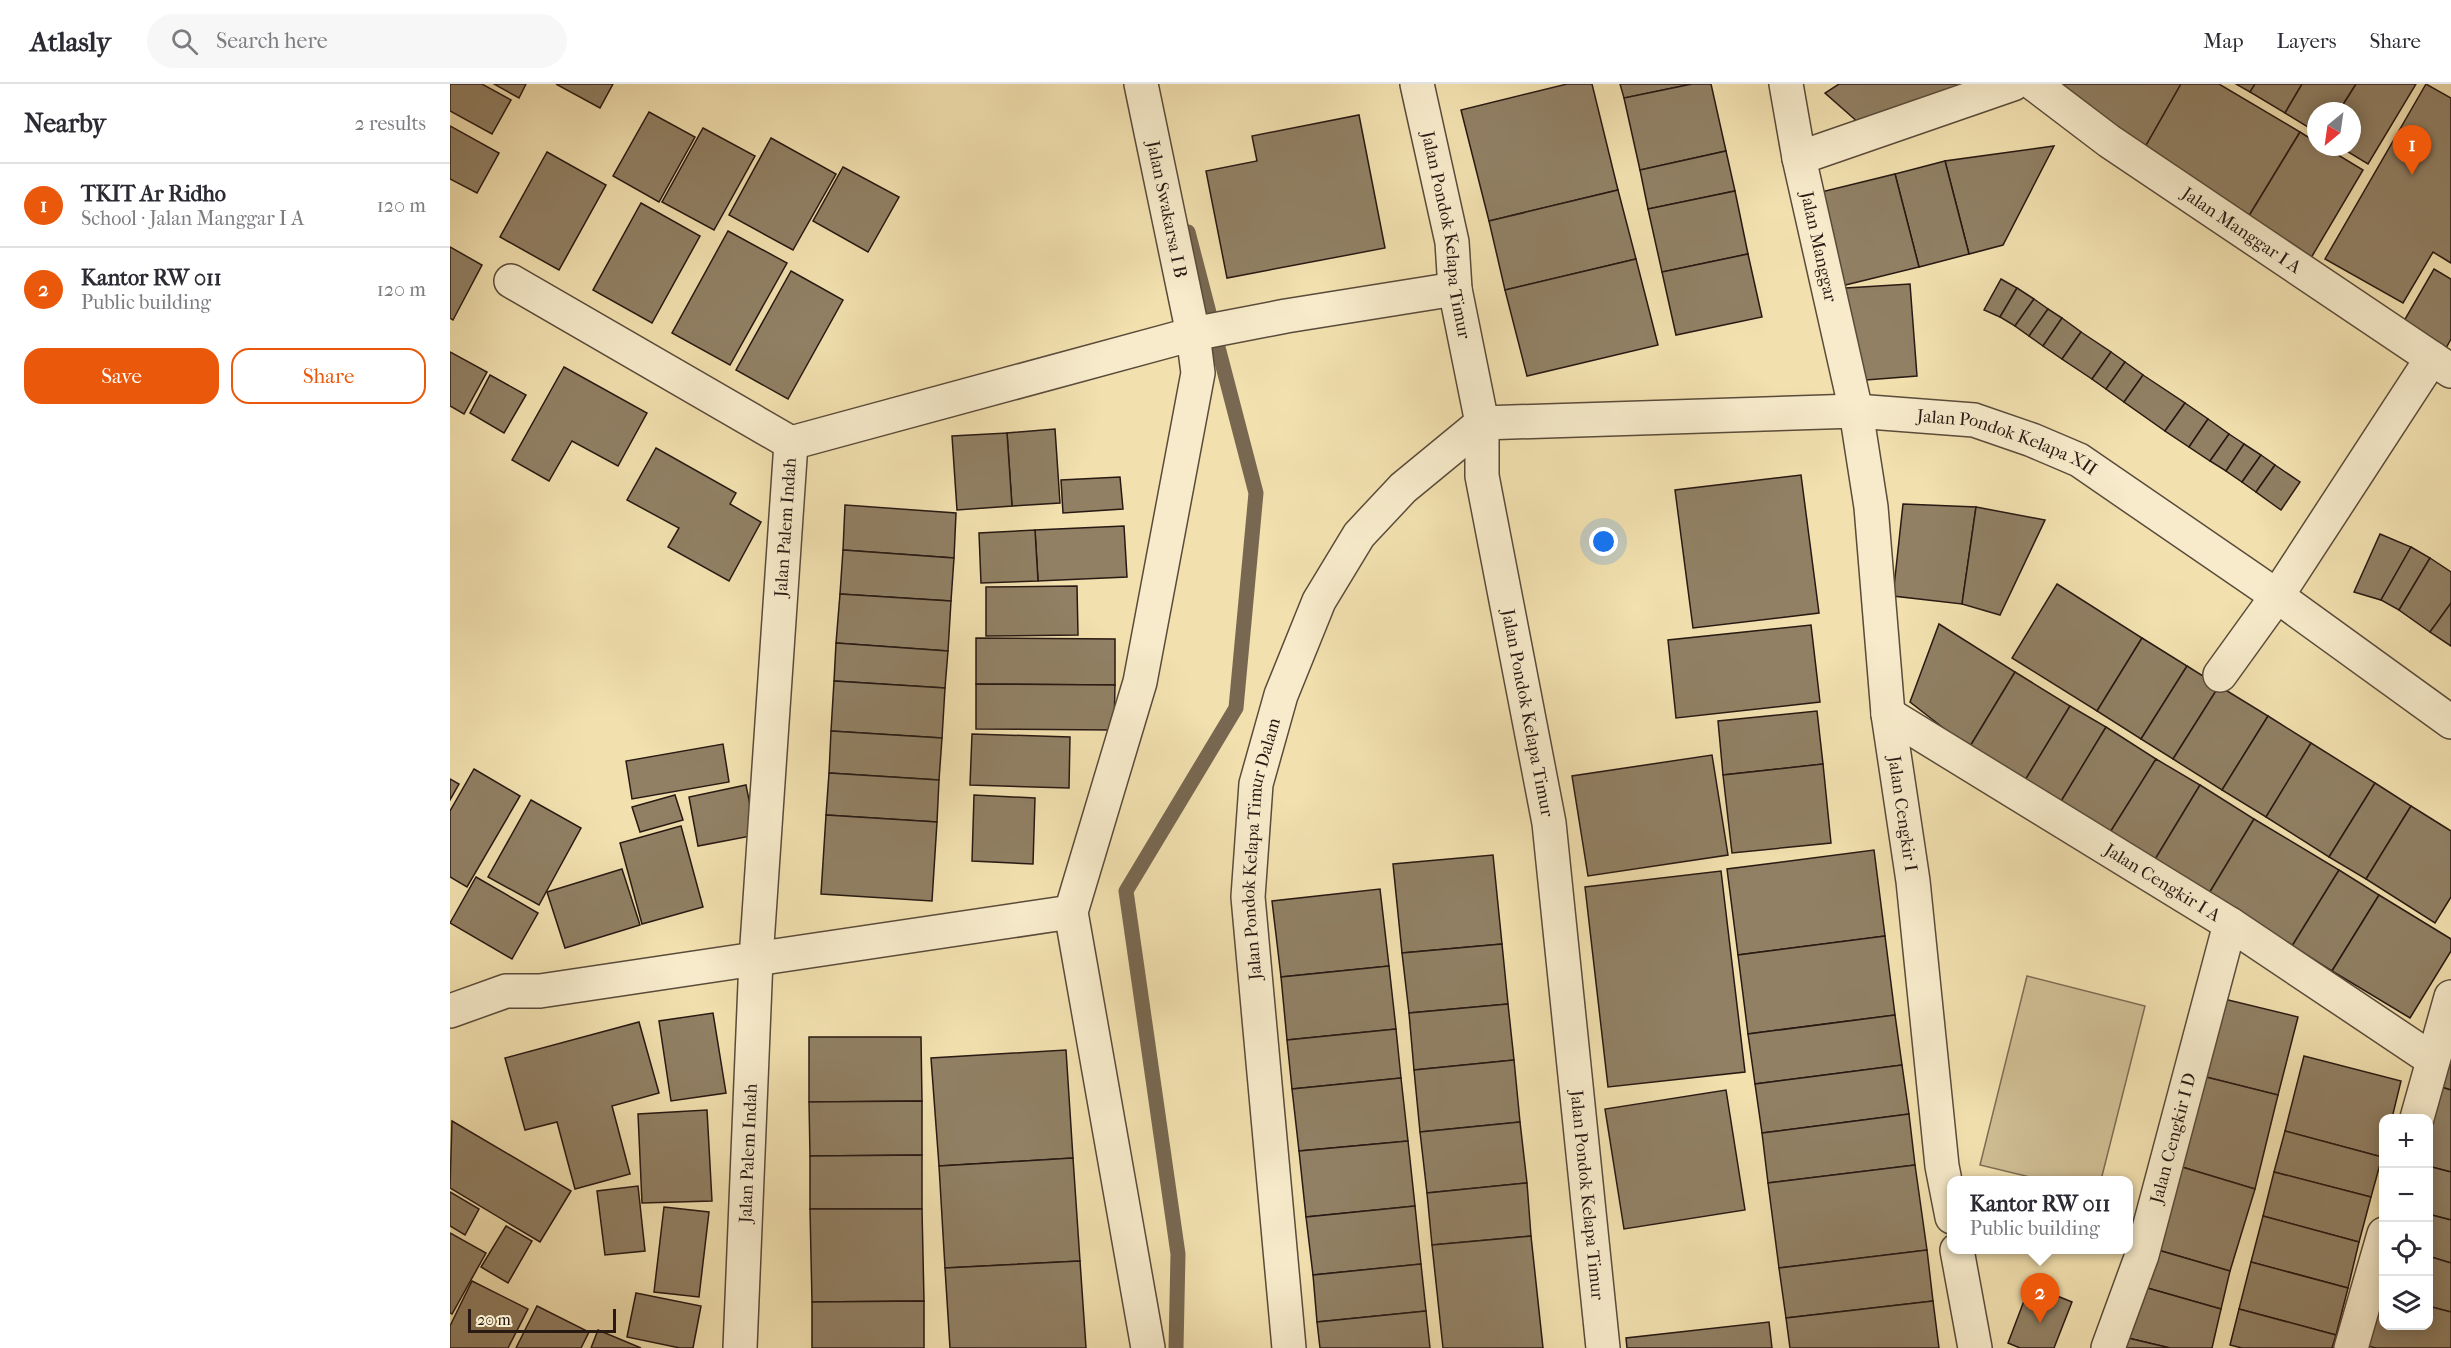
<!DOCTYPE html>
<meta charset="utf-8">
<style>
:root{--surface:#fff;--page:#f7f7f7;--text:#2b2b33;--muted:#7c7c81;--line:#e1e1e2;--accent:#ea580c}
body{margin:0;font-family:"IM FELL French Canon",serif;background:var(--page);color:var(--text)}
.controls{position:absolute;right:18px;bottom:18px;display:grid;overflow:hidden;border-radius:12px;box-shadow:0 3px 15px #0003}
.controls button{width:54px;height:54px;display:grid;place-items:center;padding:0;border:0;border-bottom:2px solid var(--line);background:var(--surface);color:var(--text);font:30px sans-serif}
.compass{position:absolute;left:1857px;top:18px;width:54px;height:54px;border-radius:50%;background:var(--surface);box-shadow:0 3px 15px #0003;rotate:209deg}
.scale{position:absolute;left:18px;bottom:15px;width:148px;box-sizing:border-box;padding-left:6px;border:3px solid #281913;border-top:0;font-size:16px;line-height:21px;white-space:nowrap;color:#281913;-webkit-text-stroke:4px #f7ebcb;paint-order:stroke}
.you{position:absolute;left:1154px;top:458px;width:21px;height:21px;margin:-15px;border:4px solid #fff;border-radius:50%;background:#1a73e8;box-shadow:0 0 0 9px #1a73e833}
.badge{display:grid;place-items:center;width:39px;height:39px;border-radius:50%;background:var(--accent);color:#fff;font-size:20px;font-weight:700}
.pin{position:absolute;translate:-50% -50px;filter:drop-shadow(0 2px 3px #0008)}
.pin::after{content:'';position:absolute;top:32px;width:21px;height:18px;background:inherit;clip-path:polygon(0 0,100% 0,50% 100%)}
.popup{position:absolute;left:1497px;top:1092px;width:186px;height:78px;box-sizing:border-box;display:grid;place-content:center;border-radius:12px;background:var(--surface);filter:drop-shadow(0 2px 4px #0005);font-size:20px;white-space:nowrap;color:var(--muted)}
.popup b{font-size:22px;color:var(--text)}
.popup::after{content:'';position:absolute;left:50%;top:100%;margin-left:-12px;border:12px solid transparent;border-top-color:var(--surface)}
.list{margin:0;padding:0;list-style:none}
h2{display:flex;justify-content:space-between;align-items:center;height:78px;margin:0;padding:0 24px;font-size:26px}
h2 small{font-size:20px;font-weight:400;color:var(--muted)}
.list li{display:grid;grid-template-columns:39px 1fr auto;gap:18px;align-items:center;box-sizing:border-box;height:84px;padding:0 24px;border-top:2px solid var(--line)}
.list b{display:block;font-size:22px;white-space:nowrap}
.list p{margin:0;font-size:20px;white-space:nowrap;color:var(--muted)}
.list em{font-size:20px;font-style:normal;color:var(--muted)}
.actions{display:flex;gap:12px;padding:18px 24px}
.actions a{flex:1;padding:14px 0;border:2px solid var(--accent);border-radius:18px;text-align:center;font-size:21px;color:var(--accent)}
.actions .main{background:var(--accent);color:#fff}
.icon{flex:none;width:33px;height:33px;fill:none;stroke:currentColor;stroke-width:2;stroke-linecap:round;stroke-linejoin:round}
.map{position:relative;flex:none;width:2001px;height:1264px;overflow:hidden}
header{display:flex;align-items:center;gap:36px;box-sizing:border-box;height:84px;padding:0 30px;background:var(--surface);border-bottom:2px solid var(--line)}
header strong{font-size:28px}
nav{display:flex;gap:33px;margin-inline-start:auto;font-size:21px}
.search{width:420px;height:54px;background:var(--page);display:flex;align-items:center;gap:15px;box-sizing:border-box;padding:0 21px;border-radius:33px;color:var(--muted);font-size:22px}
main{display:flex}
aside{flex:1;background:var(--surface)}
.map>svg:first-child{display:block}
.green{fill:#d0be94;stroke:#7c6c54;stroke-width:1.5}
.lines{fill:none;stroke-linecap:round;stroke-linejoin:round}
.stream{stroke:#786851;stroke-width:15}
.building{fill:#918064;stroke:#281913;stroke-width:1.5}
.minor-casing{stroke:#5a4b3a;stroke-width:36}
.minor{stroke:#f7ebcb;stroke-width:33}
.labels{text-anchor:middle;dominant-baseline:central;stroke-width:6;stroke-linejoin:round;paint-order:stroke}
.street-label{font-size:18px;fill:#281913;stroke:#f7ebcb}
</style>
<header>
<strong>Atlasly</strong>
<div class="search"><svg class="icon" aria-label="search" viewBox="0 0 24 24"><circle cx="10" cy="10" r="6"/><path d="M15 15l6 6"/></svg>Search here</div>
<nav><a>Map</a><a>Layers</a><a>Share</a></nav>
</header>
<main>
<aside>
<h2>Nearby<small>2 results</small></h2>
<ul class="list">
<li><span class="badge">1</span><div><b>TKIT Ar Ridho</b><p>School · Jalan Manggar I A</p></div><em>120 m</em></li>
<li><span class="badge">2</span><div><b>Kantor RW 011</b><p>Public building</p></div><em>120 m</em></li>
</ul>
<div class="actions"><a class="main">Save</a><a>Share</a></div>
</aside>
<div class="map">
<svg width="2001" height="1264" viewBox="0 0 2001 1264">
<rect width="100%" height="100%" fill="#f2e0af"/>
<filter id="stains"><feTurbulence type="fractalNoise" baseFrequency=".00333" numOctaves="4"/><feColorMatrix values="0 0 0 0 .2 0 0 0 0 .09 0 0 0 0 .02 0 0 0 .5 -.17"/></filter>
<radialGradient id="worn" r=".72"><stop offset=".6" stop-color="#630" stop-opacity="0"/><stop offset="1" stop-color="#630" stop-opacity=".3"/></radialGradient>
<polygon class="green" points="1577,892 1695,922 1651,1096 1592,1096 1530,1081"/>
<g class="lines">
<polyline class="stream" points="726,1264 728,1170 676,807 786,624 806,409 738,148"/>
</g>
<g class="building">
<polygon points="0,0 32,0 61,16 42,50 0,27"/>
<polygon points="44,0 76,0 69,14"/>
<polygon points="106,0 163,0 150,24"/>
<polygon points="1117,0 1142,0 1168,106 1039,137 1011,26"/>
<polygon points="1170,0 1242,0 1174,14"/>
<polygon points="1242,0 1261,0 1276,67 1190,86 1174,14"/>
<polygon points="1389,0 1519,0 1410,40 1375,9"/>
<polygon points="1614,0 1731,0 1694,65 1609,7"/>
<polygon points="1731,0 1769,0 1850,48 1794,140 1694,65"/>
<polygon points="1786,0 1805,0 1800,8"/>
<polygon points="1805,0 1852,0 1835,29 1800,8"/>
<polygon points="1852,0 1906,0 1889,27 1866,27 1866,48 1835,29"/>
<polygon points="1906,0 1966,0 1918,80 1890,63 1902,63 1902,27 1889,27"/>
<polygon points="1976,0 2001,14 2001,179 1983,168 1953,219 1875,175"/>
<polygon points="199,28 245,53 209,118 163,92"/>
<polygon points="909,31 935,164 777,194 756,87 807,77 802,52"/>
<polygon points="0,42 49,69 27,109 0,95"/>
<polygon points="253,44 305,72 264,146 212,118"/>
<polygon points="1850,48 1866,58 1866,63 1875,63 1913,86 1858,179 1794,140"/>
<polygon points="321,54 386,90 343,166 279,131"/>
<polygon points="1604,62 1553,161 1519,170 1495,77"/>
<polygon points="1276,67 1285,107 1198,125 1190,86"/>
<polygon points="97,68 156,101 109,186 50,153"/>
<polygon points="1495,77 1519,170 1469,183 1445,90"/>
<polygon points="393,83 449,113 418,168 363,137"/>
<polygon points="1445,90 1469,183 1379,205 1363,110"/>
<polygon points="1168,106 1186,175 1055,206 1039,137"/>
<polygon points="1285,107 1298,170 1212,188 1198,125"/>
<polygon points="191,119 250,152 202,239 143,206"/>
<polygon points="278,147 337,179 280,281 222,249"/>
<polygon points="0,163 32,181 3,236 0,234"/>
<polygon points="1298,170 1312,233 1226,251 1212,188"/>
<polygon points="1186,175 1208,261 1077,292 1055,206"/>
<polygon points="1984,185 2001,195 2001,255 1989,277 1947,249"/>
<polygon points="341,187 393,216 338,315 286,286"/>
<polygon points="1551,195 1567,204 1550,233 1534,226"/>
<polygon points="1460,200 1467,292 1403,297 1396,204"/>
<polygon points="1567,204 1584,215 1565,242 1550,233"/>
<polygon points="1584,215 1598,225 1579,252 1565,242"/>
<polygon points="1598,225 1612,234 1593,262 1579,252"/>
<polygon points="1612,234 1631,248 1612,275 1593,262"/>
<polygon points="1631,248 1661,268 1642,295 1612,275"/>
<polygon points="0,268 37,288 14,330 0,322"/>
<polygon points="1661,268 1675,278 1656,305 1642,295"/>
<polygon points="1675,278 1693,291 1674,318 1656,305"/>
<polygon points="114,283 197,329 168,382 122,357 99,397 62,376"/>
<polygon points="40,291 76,311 54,349 20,329"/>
<polygon points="1693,291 1735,319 1715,347 1674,318"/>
<polygon points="1735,319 1758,335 1739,363 1715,347"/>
<polygon points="1758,335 1779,350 1760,377 1739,363"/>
<polygon points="605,345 610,419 562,422 557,349"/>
<polygon points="557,349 562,422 507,426 502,352"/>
<polygon points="1779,350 1794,360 1776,387 1760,377"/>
<polygon points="1794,360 1811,371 1792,398 1776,387"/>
<polygon points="206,364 286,409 280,420 311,438 279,497 218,463 229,444 177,416"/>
<polygon points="1811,371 1825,381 1806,408 1792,398"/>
<polygon points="1825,381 1850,398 1831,426 1806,408"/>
<polygon points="1351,391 1369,529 1243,544 1225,406"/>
<polygon points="670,393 673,425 613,429 611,396"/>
<polygon points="1453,420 1526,423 1512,520 1443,512"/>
<polygon points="395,421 506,429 504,474 393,466"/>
<polygon points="1526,423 1595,436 1550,531 1512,520"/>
<polygon points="674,442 677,493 588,497 585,446"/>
<polygon points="585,446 588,497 531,499 529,449"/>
<polygon points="1930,450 1961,463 1931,516 1904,508"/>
<polygon points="1961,463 1980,474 1949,526 1931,516"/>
<polygon points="393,466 504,474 501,517 390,510"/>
<polygon points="1980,474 2001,488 2001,519 1980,548 1949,526"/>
<polygon points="1607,500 1692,554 1647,627 1562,574"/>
<polygon points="627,502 628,551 536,552 536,503"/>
<polygon points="390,510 501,517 498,567 386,559"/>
<polygon points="2001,519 2001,562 1980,548"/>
<polygon points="1489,540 1565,588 1519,664 1460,618"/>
<polygon points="1361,541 1370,618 1226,634 1218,556"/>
<polygon points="526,554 665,555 665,601 526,600"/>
<polygon points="1692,554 1737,582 1691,655 1647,627"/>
<polygon points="386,559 498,567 495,604 384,597"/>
<polygon points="1737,582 1769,602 1723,675 1691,655"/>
<polygon points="1565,588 1620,622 1574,698 1519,664"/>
<polygon points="384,597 495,604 492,654 381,647"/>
<polygon points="526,600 665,601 664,646 526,645"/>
<polygon points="1769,602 1818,632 1772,706 1723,675"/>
<polygon points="1620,622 1656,643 1610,719 1574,698"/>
<polygon points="1367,627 1373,680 1273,691 1268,637"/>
<polygon points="1818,632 1861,659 1816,733 1772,706"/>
<polygon points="1656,643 1706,675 1659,750 1610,719"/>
<polygon points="381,647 492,654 489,696 379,689"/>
<polygon points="522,650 620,653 619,704 520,701"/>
<polygon points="1861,659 1925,699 1879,773 1816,733"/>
<polygon points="273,660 279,698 182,715 176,677"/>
<polygon points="1262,671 1278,771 1138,792 1122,692"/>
<polygon points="1706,675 1750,701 1704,777 1659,750"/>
<polygon points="1373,680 1381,759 1282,769 1273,691"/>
<polygon points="24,685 70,712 17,803 0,793 0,727"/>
<polygon points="379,689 489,696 487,738 376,731"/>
<polygon points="0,695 9,700 0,716"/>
<polygon points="1925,699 1961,722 1916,795 1879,773"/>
<polygon points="296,701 306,751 248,762 239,713"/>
<polygon points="1750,701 1804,735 1758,811 1704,777"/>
<polygon points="225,711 233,736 190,748 182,723"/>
<polygon points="524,711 585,714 583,780 522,777"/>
<polygon points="81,716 131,744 89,821 38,793"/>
<polygon points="1961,722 2001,747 2001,813 1985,839 1916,795"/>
<polygon points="376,731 487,738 482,817 371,810"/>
<polygon points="1804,735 1889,786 1842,862 1758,811"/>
<polygon points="231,742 253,823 192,840 170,759"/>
<polygon points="1424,766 1435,852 1288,871 1277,785"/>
<polygon points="1043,771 1052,860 952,869 943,780"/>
<polygon points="172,785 190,841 115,864 97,808"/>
<polygon points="1889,786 1929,811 1882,887 1842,862"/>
<polygon points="1271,787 1295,988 1158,1003 1135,803"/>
<polygon points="26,793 88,829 62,875 0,839"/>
<polygon points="930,805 939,882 831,893 822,817"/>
<polygon points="1929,811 2001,855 2001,867 1960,934 1882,887"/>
<polygon points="1435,852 1445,931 1298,950 1288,871"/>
<polygon points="1052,860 1058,920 959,929 952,869"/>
<polygon points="939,882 946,945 837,956 831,893"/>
<polygon points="1770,914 1848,933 1828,1011 1752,992"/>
<polygon points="1058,920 1064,976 964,986 959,929"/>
<polygon points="263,929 276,1009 221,1017 209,937"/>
<polygon points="1445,931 1452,981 1305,1000 1298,950"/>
<polygon points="189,938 209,1009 162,1022 180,1090 125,1105 107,1038 75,1046 55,974"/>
<polygon points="946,945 951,994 842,1005 837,956"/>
<polygon points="359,953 471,953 472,1017 359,1018"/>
<polygon points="616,966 623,1074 489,1082 481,974"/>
<polygon points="2001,967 2001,1006 1988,1002"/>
<polygon points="1854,972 1951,997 1942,1034 1934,1034 1932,1073 1835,1047"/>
<polygon points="1064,976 1070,1038 970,1048 964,986"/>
<polygon points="1452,981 1459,1030 1312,1049 1305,1000"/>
<polygon points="1752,992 1828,1011 1805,1105 1732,1083"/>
<polygon points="951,994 958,1057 849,1067 842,1005"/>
<polygon points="1988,1002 2001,1006 2001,1088 1978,1082 1978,1036"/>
<polygon points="1276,1006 1295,1126 1174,1145 1155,1025"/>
<polygon points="472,1017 472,1071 360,1072 359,1018"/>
<polygon points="257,1026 262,1117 192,1119 188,1030"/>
<polygon points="1459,1030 1465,1081 1318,1099 1312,1049"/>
<polygon points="2,1037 121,1107 90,1158 0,1104"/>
<polygon points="1070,1038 1077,1099 977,1109 970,1048"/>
<polygon points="1835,1047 1932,1073 1921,1113 1824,1088"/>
<polygon points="958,1057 965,1122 856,1133 849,1067"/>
<polygon points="472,1071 472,1125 360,1125 360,1072"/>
<polygon points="623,1074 630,1177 495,1184 489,1082"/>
<polygon points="1465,1081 1477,1166 1329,1184 1318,1099"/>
<polygon points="1978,1082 2001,1088 2001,1136 1978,1130"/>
<polygon points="1732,1083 1805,1105 1780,1187 1708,1166"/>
<polygon points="1824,1088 1921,1113 1909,1158 1813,1132"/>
<polygon points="1077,1099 1081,1152 982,1161 977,1109"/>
<polygon points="188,1102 195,1167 155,1171 147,1107"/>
<polygon points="0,1108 29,1125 15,1151 0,1142"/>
<polygon points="965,1122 971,1180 863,1191 856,1133"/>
<polygon points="214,1123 259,1128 249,1213 204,1208"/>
<polygon points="360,1125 472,1125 474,1217 362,1218"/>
<polygon points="1978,1130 2001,1136 2001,1179 1978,1172"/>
<polygon points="1813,1132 1909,1158 1898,1204 1801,1178"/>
<polygon points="56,1142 82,1157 58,1199 31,1183"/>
<polygon points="0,1149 36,1169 2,1230 0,1229"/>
<polygon points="1081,1152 1093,1264 993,1264 982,1161"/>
<polygon points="1477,1166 1483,1217 1336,1234 1329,1184"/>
<polygon points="1708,1166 1780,1187 1771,1225 1694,1203"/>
<polygon points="1978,1172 2001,1179 2001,1228 1978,1222"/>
<polygon points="630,1177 636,1264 500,1264 495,1184"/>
<polygon points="1801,1178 1898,1204 1886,1251 1789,1225"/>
<polygon points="971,1180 976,1227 867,1238 863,1191"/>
<polygon points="22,1197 78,1225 58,1264 0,1264 0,1242"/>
<polygon points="1580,1201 1622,1218 1604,1264 1570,1264 1558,1259"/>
<polygon points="1694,1203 1771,1225 1762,1264 1720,1264 1678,1254"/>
<polygon points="186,1209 251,1222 243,1264 230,1264 177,1253"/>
<polygon points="1934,1209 1934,1242 1978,1242 1978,1222 2001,1228 2001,1264 1926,1264 1917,1262"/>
<polygon points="474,1217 474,1264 362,1264 362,1218"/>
<polygon points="1483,1217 1489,1264 1340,1264 1336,1234"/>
<polygon points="87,1222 139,1248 131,1264 66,1264"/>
<polygon points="1789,1225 1886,1251 1882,1264 1792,1264 1780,1261"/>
<polygon points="976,1227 980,1264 870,1264 867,1238"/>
<polygon points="1319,1238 1322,1264 1177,1264 1176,1254"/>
<polygon points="148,1246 191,1264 141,1264"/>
<polygon points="1678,1254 1720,1264 1676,1264"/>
</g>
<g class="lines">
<g class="minor-casing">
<g id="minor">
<path id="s1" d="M 691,0 L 743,250 L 836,232 L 1005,205"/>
<path id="s2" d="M 967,0 L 1002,158 L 1005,205 L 1032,339 L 1032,392 L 1099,739 L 1153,1264"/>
<path id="s3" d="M 1336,0 L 1349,74 L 1406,327 L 1421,423 L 1438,630 L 1463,797 L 1492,1082 L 1502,1133"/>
<path id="s4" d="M 1584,0 L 1659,57 L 2001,287"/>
<polyline points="1349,74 1563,0"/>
<polyline points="61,197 341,359"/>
<path id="s5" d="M 1032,339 L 1406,327 L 1524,336 L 1582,356 L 1629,376 L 1827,512 L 2001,638"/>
<polyline points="1770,591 1827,512 1982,274"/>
<path id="s6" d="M 1438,630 L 1780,840 L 1983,976"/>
<polyline points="0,927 56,907 90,907 621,828"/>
<polyline points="1967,1034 2001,913"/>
<polyline points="1507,1166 1525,1264"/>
<path id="s7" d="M 290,1264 L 306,875 L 341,359 L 743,250 L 748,289 L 690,598 L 621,828 L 698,1264"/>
<path id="s8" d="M 839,1264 L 798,813 L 806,700 L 831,611 L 869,517 L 909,451 L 953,404 L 1032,339"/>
<path id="s9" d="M 1658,1264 L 1692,1171 L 1780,840"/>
<polyline points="1901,1264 1934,1150"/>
</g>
</g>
<use href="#minor" class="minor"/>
</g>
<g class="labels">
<g class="street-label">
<text stroke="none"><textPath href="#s1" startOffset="128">Jalan Swakarsa I B</textPath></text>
<text stroke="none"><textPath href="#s4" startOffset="254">Jalan Manggar I A</textPath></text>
<text stroke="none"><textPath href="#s2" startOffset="154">Jalan Pondok Kelapa Timur</textPath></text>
<text stroke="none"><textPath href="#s3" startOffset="166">Jalan Manggar</textPath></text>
<text stroke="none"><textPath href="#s5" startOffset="530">Jalan Pondok Kelapa XII</textPath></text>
<text stroke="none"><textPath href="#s7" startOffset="822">Jalan Palem Indah</textPath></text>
<text stroke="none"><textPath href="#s2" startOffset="640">Jalan Pondok Kelapa Timur</textPath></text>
<text stroke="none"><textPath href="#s3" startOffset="740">Jalan Cengkir I</textPath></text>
<text stroke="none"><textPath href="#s8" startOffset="502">Jalan Pondok Kelapa Timur Dalam</textPath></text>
<text stroke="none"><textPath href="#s6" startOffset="322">Jalan Cengkir I A</textPath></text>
<text stroke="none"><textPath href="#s9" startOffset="220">Jalan Cengkir I D</textPath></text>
<text stroke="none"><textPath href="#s7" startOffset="195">Jalan Palem Indah</textPath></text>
<text stroke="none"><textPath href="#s2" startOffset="1126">Jalan Pondok Kelapa Timur</textPath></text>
</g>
</g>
<rect width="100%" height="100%" filter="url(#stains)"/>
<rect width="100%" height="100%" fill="url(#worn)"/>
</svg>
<div class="controls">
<button>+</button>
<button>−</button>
<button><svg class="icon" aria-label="locate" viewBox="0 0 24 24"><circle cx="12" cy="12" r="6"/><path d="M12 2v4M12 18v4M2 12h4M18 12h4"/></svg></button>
<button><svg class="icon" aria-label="layers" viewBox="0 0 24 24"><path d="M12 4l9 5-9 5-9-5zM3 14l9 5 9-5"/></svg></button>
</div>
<svg class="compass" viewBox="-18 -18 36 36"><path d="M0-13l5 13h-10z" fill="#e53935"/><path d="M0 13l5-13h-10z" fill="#7c7c81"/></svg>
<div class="scale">20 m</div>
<div class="you"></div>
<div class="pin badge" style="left:1962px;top:91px">1</div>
<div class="pin badge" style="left:1590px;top:1239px">2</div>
<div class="popup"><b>Kantor RW 011</b>Public building</div>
</div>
</main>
